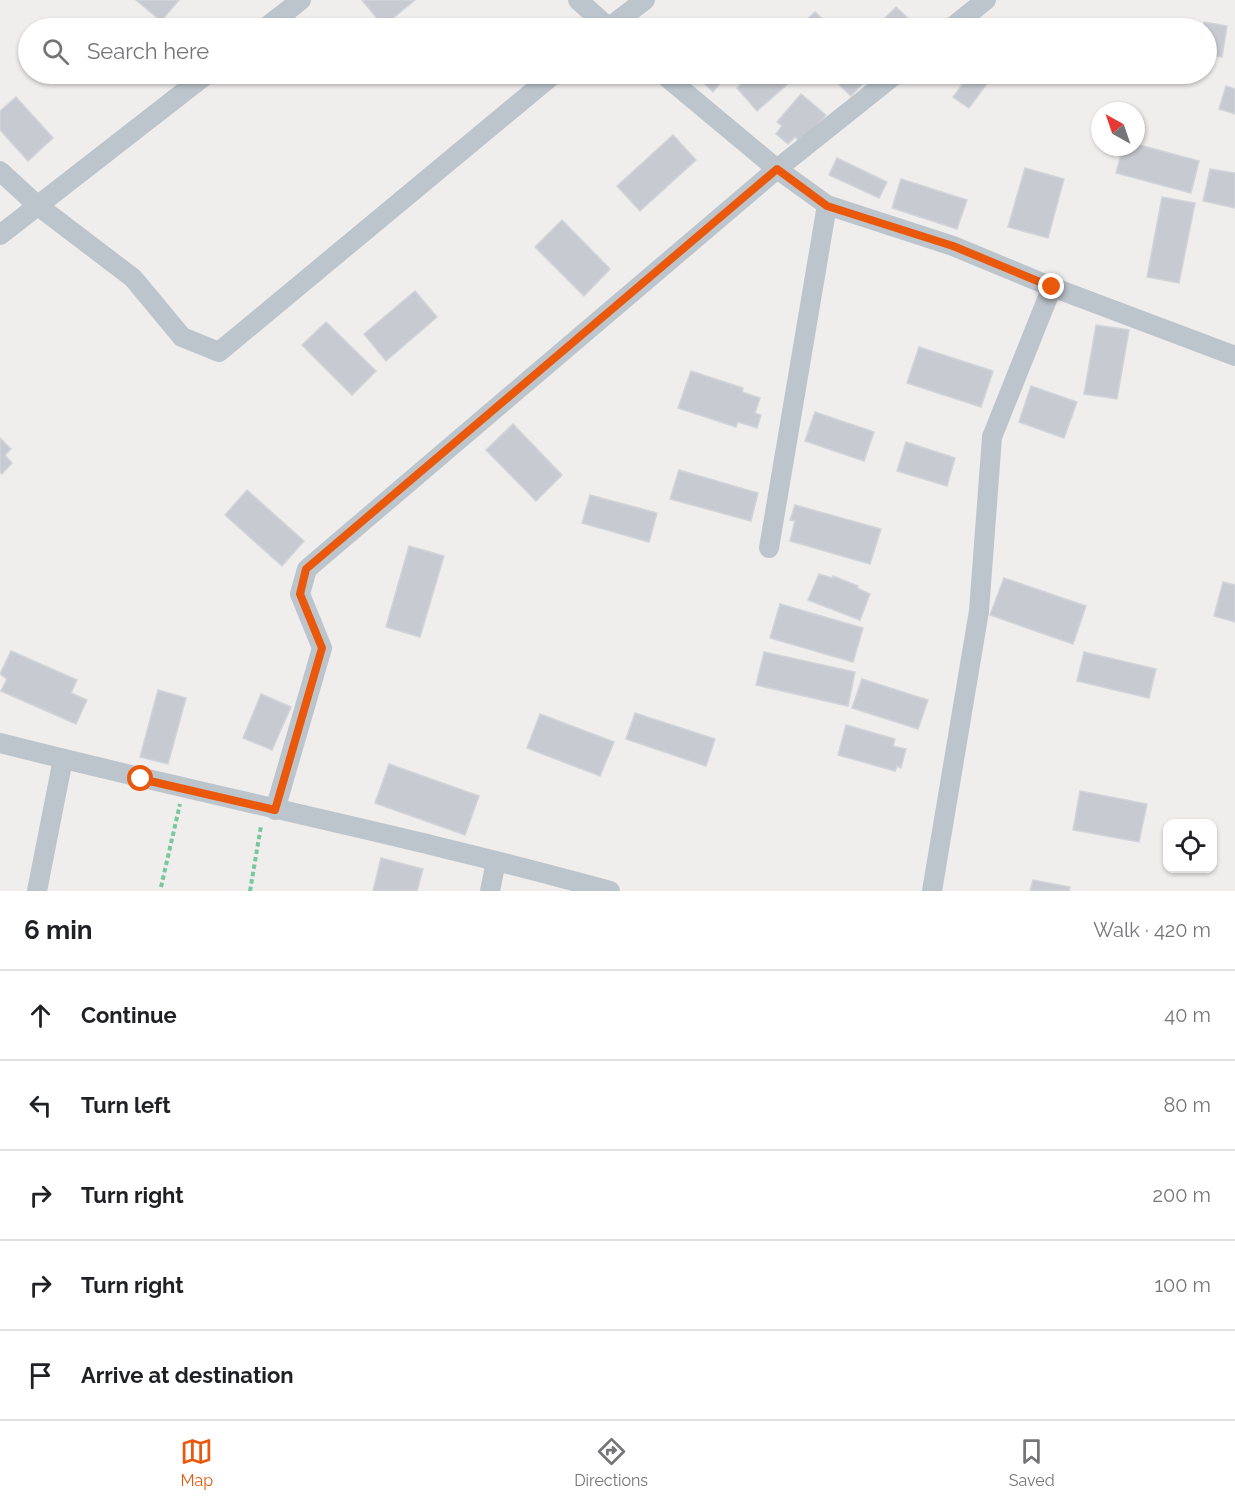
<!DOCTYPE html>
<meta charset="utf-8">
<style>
:root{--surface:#fff;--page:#f2f2f2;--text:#202124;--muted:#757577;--line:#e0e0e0;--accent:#ea580c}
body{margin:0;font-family:Raleway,sans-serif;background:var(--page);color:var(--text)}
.controls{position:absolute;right:18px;bottom:18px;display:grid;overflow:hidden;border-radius:12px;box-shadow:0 2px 4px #0004}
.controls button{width:54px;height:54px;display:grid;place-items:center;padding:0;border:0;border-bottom:2px solid var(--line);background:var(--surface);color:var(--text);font:30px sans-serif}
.compass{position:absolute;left:1091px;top:102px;width:54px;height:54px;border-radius:50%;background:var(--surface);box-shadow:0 2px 4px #0004;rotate:320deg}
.stop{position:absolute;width:18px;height:18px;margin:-14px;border:4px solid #ea580c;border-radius:50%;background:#fff}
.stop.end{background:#ea580c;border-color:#fff;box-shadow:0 2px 6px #0008}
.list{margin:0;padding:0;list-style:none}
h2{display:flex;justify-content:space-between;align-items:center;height:78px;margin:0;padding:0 24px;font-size:26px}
h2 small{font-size:20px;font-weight:400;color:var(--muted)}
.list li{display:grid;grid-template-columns:39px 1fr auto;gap:18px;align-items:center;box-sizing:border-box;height:90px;padding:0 24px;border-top:2px solid var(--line)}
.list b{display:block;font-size:22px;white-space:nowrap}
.list em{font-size:20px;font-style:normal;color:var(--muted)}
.icon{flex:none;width:33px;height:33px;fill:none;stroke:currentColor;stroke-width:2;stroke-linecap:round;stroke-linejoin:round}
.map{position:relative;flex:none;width:1235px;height:891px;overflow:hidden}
.search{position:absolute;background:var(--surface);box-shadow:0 2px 4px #0004;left:18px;right:18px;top:18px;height:66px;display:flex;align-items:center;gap:15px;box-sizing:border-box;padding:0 21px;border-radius:33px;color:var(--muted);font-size:22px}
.sheet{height:528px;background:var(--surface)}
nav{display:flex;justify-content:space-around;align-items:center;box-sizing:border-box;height:84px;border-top:2px solid var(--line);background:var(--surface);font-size:16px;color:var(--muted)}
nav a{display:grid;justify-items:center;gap:3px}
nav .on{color:var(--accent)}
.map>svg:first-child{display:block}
.building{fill:#c7cad0;stroke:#d1d4d9;stroke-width:1.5}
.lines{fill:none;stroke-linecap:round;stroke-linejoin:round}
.path{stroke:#77c89d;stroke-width:4;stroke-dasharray:4.5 3;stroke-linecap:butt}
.minor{stroke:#bcc5cc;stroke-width:20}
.route{stroke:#ea580c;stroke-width:8}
</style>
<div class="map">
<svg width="1235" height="891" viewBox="0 0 1235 891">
<rect width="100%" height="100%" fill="#f0eded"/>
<g class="building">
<polygon points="136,0 179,0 161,21"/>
<polygon points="362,0 415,0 386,24 382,18 379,21"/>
<polygon points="896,7 912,22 906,28 875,28"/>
<polygon points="815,12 832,28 798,28"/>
<polygon points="1204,22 1227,26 1222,57 1206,55 1206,28 1203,28"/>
<polygon points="705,74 711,74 721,82 713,92 700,79"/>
<polygon points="752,74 799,74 757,111 737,88"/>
<polygon points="828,74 869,74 862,81 863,83 851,96"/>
<polygon points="970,74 994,74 969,108 953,97"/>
<polygon points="1226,86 1235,89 1235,114 1219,109"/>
<polygon points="801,94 826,115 802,143 795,137 788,144 776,134 782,126 777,122"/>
<polygon points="16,97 53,138 28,161 0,130 0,111"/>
<polygon points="673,135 696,160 640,211 617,186"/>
<polygon points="1136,144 1199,161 1191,193 1116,173 1123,147 1136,147"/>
<polygon points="837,158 887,182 879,198 829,175"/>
<polygon points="1025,168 1064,179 1048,238 1008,227"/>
<polygon points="1210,169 1235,173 1235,208 1203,201"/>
<polygon points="901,179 967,200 957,229 892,208"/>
<polygon points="1162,197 1195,203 1179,283 1147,277"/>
<polygon points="562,220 610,269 584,296 535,247"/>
<polygon points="415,291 437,317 386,361 364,334"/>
<polygon points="326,322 376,371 352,395 302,345"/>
<polygon points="1096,325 1129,330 1117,399 1084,394"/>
<polygon points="919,347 993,371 981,407 907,383"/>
<polygon points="691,371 743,388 742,392 760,398 755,413 761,415 757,428 738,422 736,427 678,408"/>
<polygon points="1031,386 1077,402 1064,438 1019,422"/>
<polygon points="815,412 874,432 864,461 805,441"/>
<polygon points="513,424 562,475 536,501 486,450"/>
<polygon points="0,438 11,449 5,455 12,463 2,474 0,472"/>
<polygon points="906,442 955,458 947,486 897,471"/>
<polygon points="679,470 758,493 751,521 670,499"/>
<polygon points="247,490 304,541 282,566 225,515"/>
<polygon points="590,495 657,513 649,542 582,523"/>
<polygon points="795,505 881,529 870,564 790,541 795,521 790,520"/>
<polygon points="409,546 444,556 420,637 386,627"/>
<polygon points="819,574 832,578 833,576 858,586 857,588 870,594 860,620 808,600"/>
<polygon points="1004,578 1086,606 1073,644 990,615"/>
<polygon points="1223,582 1235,585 1235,622 1214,616"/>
<polygon points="780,604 863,628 853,662 770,638"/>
<polygon points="11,651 77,680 71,693 87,700 76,724 1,691 7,679 0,674"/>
<polygon points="764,652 855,672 848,706 756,685"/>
<polygon points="1084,652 1156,669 1149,698 1077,681"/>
<polygon points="862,679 928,700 918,729 852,708"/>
<polygon points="158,690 186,698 168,764 140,757"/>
<polygon points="261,694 291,707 272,750 243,738"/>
<polygon points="635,713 715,739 706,766 626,739"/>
<polygon points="540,714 614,742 600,776 527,748"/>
<polygon points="846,725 895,739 893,746 906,749 901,768 897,766 895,771 838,755"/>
<polygon points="389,764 479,796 465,835 375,803"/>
<polygon points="1080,791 1147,804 1139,842 1073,830"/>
<polygon points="381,858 423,869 417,891 373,891"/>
<polygon points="1033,880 1070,887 1069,891 1030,891"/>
</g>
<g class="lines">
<g class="path">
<polyline points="161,887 180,804"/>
<polyline points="250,891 261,826"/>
</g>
<g class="minor">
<polyline points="578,0 609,28"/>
<polyline points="265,28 301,0"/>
<polyline points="608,28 645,0"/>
<polyline points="951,28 986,0"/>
<polyline points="663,74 777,169 827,205 953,246 1052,287 1235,356"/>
<polyline points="0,171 37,205 133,278 182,337 219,352 554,74"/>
<polyline points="0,235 207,74"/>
<polyline points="769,548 827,205"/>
<path d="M 0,743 C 203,795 408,835 610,891"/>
<polyline points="275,810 322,648 300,594 307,569 777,169 896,74"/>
<polyline points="37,891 63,759"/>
<polyline points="490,891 496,861"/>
<polyline points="932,891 979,611 992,437 1052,287"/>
</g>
</g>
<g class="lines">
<polyline class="route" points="141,779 275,810 322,648 300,594 306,569 777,169 827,206 953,246 1052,287"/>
</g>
</svg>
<div class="controls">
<button><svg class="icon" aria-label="locate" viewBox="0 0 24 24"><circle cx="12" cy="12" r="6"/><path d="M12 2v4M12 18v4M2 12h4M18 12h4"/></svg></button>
</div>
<svg class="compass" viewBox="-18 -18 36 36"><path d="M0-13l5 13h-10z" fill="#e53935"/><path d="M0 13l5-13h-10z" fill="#757577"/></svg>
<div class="stop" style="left:141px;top:779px"></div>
<div class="stop end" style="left:1052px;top:287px"></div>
<div class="search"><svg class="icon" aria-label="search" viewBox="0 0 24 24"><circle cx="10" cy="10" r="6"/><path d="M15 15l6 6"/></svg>Search here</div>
</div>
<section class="sheet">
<h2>6 min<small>Walk · 420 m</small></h2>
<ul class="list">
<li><svg class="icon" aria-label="ahead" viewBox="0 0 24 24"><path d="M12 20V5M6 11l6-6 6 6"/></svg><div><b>Continue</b></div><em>40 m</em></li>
<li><svg class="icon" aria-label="left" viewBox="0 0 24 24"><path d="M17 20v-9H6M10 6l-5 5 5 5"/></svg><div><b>Turn left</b></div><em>80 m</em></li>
<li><svg class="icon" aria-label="right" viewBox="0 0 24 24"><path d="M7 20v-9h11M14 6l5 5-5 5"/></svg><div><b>Turn right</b></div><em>200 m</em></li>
<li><svg class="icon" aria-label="right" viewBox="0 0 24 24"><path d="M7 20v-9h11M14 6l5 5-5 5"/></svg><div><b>Turn right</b></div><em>100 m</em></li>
<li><svg class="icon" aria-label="arrive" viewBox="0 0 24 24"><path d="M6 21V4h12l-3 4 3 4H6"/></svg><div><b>Arrive at destination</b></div></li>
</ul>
</section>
<nav>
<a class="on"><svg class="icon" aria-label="map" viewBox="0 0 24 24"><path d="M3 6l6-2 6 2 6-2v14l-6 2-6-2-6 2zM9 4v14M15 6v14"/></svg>Map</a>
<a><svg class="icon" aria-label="directions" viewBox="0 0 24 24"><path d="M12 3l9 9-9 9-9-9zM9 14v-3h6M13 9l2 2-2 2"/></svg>Directions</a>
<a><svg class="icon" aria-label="saved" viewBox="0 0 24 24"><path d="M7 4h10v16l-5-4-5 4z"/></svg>Saved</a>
</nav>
